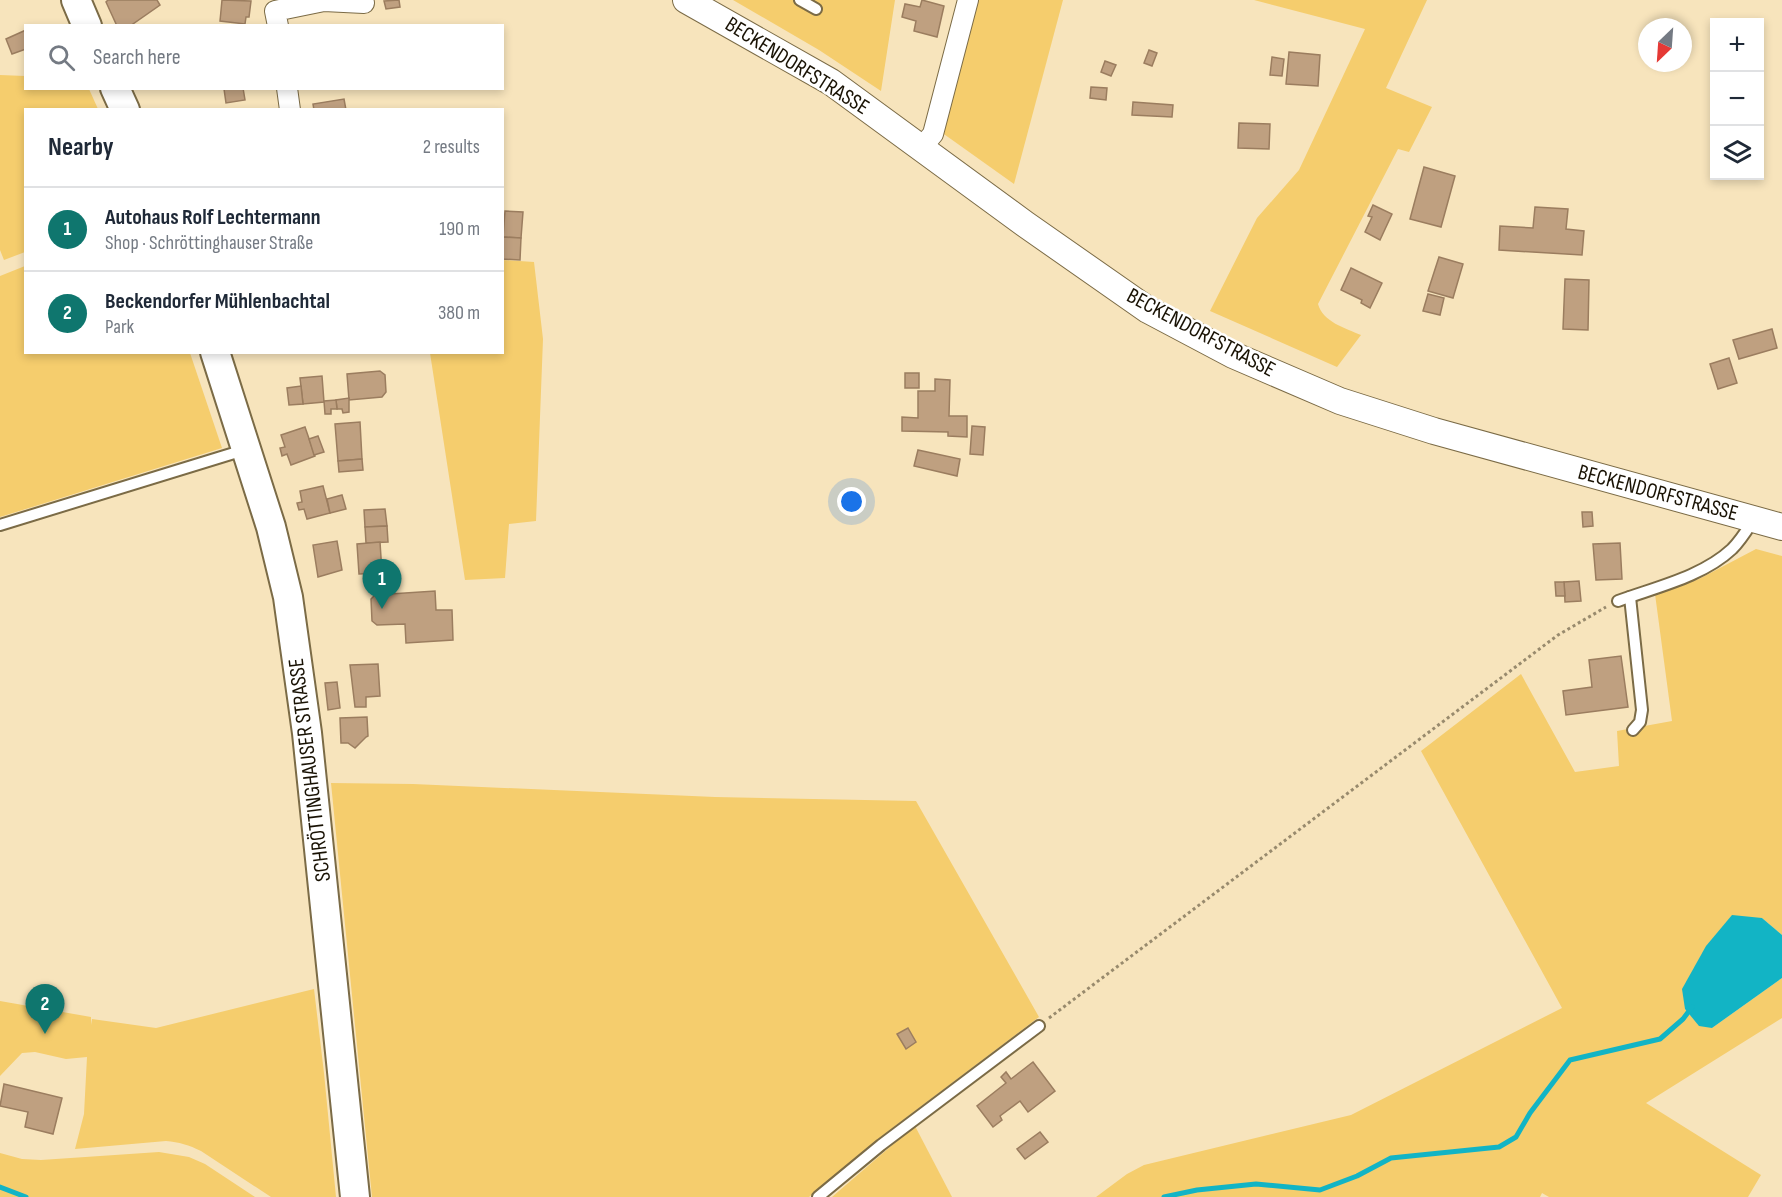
<!DOCTYPE html>
<meta charset="utf-8">
<style>
:root{--surface:#fff;--page:#f2f2f3;--text:#1f2937;--muted:#747a83;--line:#e0e1e3;--accent:#0f766e}
body{margin:0;font-family:"Sofia Sans Condensed",sans-serif;background:var(--page);color:var(--text)}
.controls{position:absolute;right:18px;top:18px;display:grid;overflow:hidden;border-radius:0px;box-shadow:0 3px 9px #0003}
.controls button{width:54px;height:54px;display:grid;place-items:center;padding:0;border:0;border-bottom:2px solid var(--line);background:var(--surface);color:var(--text);font:30px sans-serif}
.compass{position:absolute;left:1638px;top:18px;width:54px;height:54px;border-radius:50%;background:var(--surface);box-shadow:0 3px 9px #0003;rotate:205deg}
.you{position:absolute;left:852px;top:502px;width:21px;height:21px;margin:-15px;border:4px solid #fff;border-radius:50%;background:#1a73e8;box-shadow:0 0 0 9px #1a73e833}
.badge{display:grid;place-items:center;width:39px;height:39px;border-radius:50%;background:var(--accent);color:#fff;font-size:20px;font-weight:700}
.pin{position:absolute;translate:-50% -50px;filter:drop-shadow(0 2px 3px #0008)}
.pin::after{content:'';position:absolute;top:32px;width:21px;height:18px;background:inherit;clip-path:polygon(0 0,100% 0,50% 100%)}
.list{margin:0;padding:0;list-style:none}
h2{display:flex;justify-content:space-between;align-items:center;height:78px;margin:0;padding:0 24px;font-size:26px}
h2 small{font-size:20px;font-weight:400;color:var(--muted)}
.list li{display:grid;grid-template-columns:39px 1fr auto;gap:18px;align-items:center;box-sizing:border-box;height:84px;padding:0 24px;border-top:2px solid var(--line)}
.list b{display:block;font-size:22px;white-space:nowrap}
.list p{margin:0;font-size:20px;white-space:nowrap;color:var(--muted)}
.list em{font-size:20px;font-style:normal;color:var(--muted)}
.icon{flex:none;width:33px;height:33px;fill:none;stroke:currentColor;stroke-width:2;stroke-linecap:round;stroke-linejoin:round}
.map{position:relative;flex:none;width:1782px;height:1197px;overflow:hidden}
.search{position:absolute;background:var(--surface);box-shadow:0 3px 9px #0003;left:24px;top:24px;width:480px;height:66px;display:flex;align-items:center;gap:15px;box-sizing:border-box;padding:0 21px;border-radius:0px;color:var(--muted);font-size:22px}
.panel{position:absolute;background:var(--surface);box-shadow:0 3px 9px #0003;left:24px;top:108px;width:480px;height:246px;border-radius:0px}
.map>svg:first-child{display:block}
.green{fill:#f5cd6d}
.water{fill:#12b4c5}
.lines{fill:none;stroke-linecap:round;stroke-linejoin:round}
.stream{stroke:#12b4c5;stroke-width:5}
.building{fill:#bfa080;stroke:#9b7d5f;stroke-width:1.5}
.service-casing{stroke:#7b6b46;stroke-width:14}
.minor-casing{stroke:#7b6b46;stroke-width:22}
.tertiary-casing{stroke:#7b6b46;stroke-width:28}
.secondary-casing{stroke:#7b6b46;stroke-width:32}
.path{stroke:#988a6d;stroke-width:3;stroke-dasharray:3 3;stroke-linecap:butt}
.service{stroke:#fff;stroke-width:10}
.minor{stroke:#fff;stroke-width:20}
.tertiary{stroke:#fff;stroke-width:26}
.secondary{stroke:#fff;stroke-width:28}
.labels{text-anchor:middle;dominant-baseline:central;stroke-width:5;stroke-linejoin:round;paint-order:stroke}
.street-label{font-size:22px;fill:#191204;stroke:#fff}
</style>
<div class="map">
<svg width="1782" height="1197" viewBox="0 0 1782 1197">
<rect width="100%" height="100%" fill="#f7e4bc"/>
<g class="green">
<polygon points="733,0 895,0 881,91 819,50"/>
<polygon points="975,0 1063,0 1014,184 941,132"/>
<path d="M 1254,0 L 1427,0 L 1386,88 L 1432,107 L 1409,152 L 1398,149 L 1318,304 C 1323,322 1345,328 1361,335 L 1337,367 L 1210,311 L 1257,218 L 1299,170 L 1365,29 Z"/>
<polygon points="0,75 25,76 26,88 89,89 98,109 26,110 25,252 4,260 0,250"/>
<polygon points="503,260 534,262 543,339 536,521 509,524 505,578 465,580 430,353 502,352"/>
<polygon points="25,266 26,352 190,353 222,448 0,517 0,276"/>
<polygon points="1756,549 1782,556 1782,935 1762,918 1685,1009 1691,1016 1712,1028 1782,978 1782,1018 1646,1103 1761,1175 1748,1197 1549,1197 1542,1193 1540,1197 1096,1197 1127,1174 1144,1165 1351,1115 1562,1008 1421,751 1521,674 1575,772 1619,766 1617,731 1672,721 1655,594 1699,579"/>
<polygon points="331,783 413,784 715,797 916,801 1039,1017 887,1132 809,1197 372,1197"/>
<path d="M 314,989 L 324,1073 L 336,1197 L 271,1197 L 201,1151 C 189,1145 179,1142 166,1141 L 75,1149 L 84,1114 L 87,1057 L 66,1059 L 35,1052 L 22,1053 L 0,1076 L 0,1001 L 91,1017 L 91,1025 L 92,1019 L 156,1028 Z"/>
<polygon points="915,1126 952,1197 832,1197 905,1134"/>
<polygon points="159,1152 189,1157 205,1164 255,1197 0,1197 0,1153 22,1159 41,1160"/>
</g>
<polygon class="water" points="1732,915 1762,918 1782,935 1782,978 1712,1028 1699,1026 1685,1009 1682,989 1706,946"/>
<g class="lines">
<g class="stream">
<polyline points="0,1187 26,1197"/>
<polyline points="1164,1197 1197,1190 1256,1184 1320,1190 1357,1176 1391,1158 1499,1147 1516,1137 1530,1113 1570,1060 1660,1039 1683,1019 1692,1007"/>
</g>
</g>
<g class="building">
<polygon points="108,0 157,0 160,5 130,26 117,26 106,2"/>
<polygon points="222,0 251,1 249,17 246,17 245,24 220,21"/>
<polygon points="399,0 400,7 386,9 384,1"/>
<polygon points="922,0 944,6 937,37 914,31 916,21 902,17 905,4 920,7"/>
<polygon points="26,30 26,49 12,54 6,39"/>
<polygon points="1149,50 1157,53 1152,66 1144,63"/>
<polygon points="1289,52 1320,55 1318,86 1286,84"/>
<polygon points="1272,57 1284,59 1282,76 1270,75"/>
<polygon points="1105,61 1116,65 1111,76 1101,72"/>
<polygon points="1091,87 1107,88 1106,100 1090,98"/>
<polygon points="243,88 245,100 226,103 224,89"/>
<polygon points="344,99 346,110 314,110 313,104"/>
<polygon points="1133,102 1173,105 1172,117 1132,115"/>
<polygon points="1239,123 1270,124 1269,149 1238,148"/>
<polygon points="1424,167 1455,176 1441,227 1410,219"/>
<polygon points="1373,205 1392,214 1380,240 1365,232 1372,217 1368,216"/>
<polygon points="1535,207 1568,209 1566,229 1584,231 1582,255 1499,250 1500,226 1533,228"/>
<polygon points="505,211 523,212 521,238 503,237"/>
<polygon points="503,237 521,238 520,260 502,259"/>
<polygon points="1439,257 1463,264 1453,298 1428,291"/>
<polygon points="1351,268 1382,283 1370,308 1361,303 1362,300 1341,290"/>
<polygon points="1565,279 1589,280 1588,330 1563,329"/>
<polygon points="1428,294 1444,298 1440,315 1423,311"/>
<polygon points="1772,329 1777,348 1739,359 1733,340"/>
<polygon points="1729,358 1737,383 1718,389 1710,364"/>
<polygon points="380,371 385,375 386,392 382,397 349,400 347,374"/>
<rect x="905" y="373" width="14" height="15"/>
<polygon points="322,376 324,402 303,404 300,378"/>
<polygon points="935,379 950,380 949,416 967,416 967,437 948,436 948,432 902,431 902,417 918,418 918,391 935,391"/>
<polygon points="301,386 303,404 289,405 287,388"/>
<polygon points="349,398 349,412 343,413 342,409 337,409 336,400"/>
<polygon points="336,400 337,409 331,409 331,414 325,414 324,401"/>
<polygon points="360,422 362,459 338,461 335,424"/>
<polygon points="972,426 985,427 983,455 970,454"/>
<polygon points="305,427 315,456 291,465 287,454 282,456 280,448 285,447 281,435"/>
<polygon points="318,436 324,452 314,455 309,439"/>
<polygon points="918,450 960,459 957,476 914,466"/>
<polygon points="362,459 363,470 339,472 338,461"/>
<polygon points="323,486 330,513 307,519 304,509 299,510 297,503 302,502 300,491"/>
<polygon points="342,495 346,509 330,513 327,499"/>
<polygon points="385,509 387,526 365,527 364,510"/>
<polygon points="1582,512 1592,512 1593,526 1583,527"/>
<polygon points="387,526 388,542 366,543 365,527"/>
<polygon points="337,541 342,570 318,577 313,545"/>
<polygon points="380,542 382,573 359,574 357,544"/>
<polygon points="1620,543 1622,579 1596,580 1593,544"/>
<polygon points="1579,581 1581,601 1565,602 1564,582"/>
<polygon points="1555,582 1564,582 1565,596 1556,596"/>
<polygon points="435,591 436,610 452,610 453,640 406,643 405,624 377,625 372,621 371,599 375,595"/>
<polygon points="1621,656 1628,707 1566,715 1563,691 1592,687 1589,660"/>
<polygon points="378,664 380,696 366,697 366,707 355,707 350,665"/>
<polygon points="337,682 340,708 328,710 325,683"/>
<polygon points="367,717 368,736 366,737 355,748 348,743 341,743 340,718"/>
<polygon points="908,1028 916,1042 906,1049 897,1034"/>
<polygon points="1033,1062 1055,1091 1028,1112 1020,1101 1000,1116 1002,1120 993,1127 977,1106 1006,1083 1001,1077 1006,1072 1011,1079"/>
<polygon points="4,1084 62,1098 53,1134 25,1127 28,1112 0,1106"/>
<polygon points="1040,1132 1048,1142 1025,1159 1017,1149"/>
</g>
<g class="lines">
<g class="service-casing">
<g id="service">
<polyline points="800,0 816,9"/>
<polyline points="0,525 244,450"/>
<polyline points="1630,597 1642,710 1640,722 1633,730"/>
<path d="M 1618,601 C 1656,587 1702,577 1732,549 C 1741,540 1747,530 1754,519"/>
<polyline points="818,1197 881,1145 1039,1026"/>
</g>
</g>
<g class="minor-casing">
<g id="minor">
<polyline points="278,26 275,11 324,1 364,3"/>
<polyline points="287,88 290,110"/>
<polyline points="922,147 933,134 968,0"/>
</g>
</g>
<g class="tertiary-casing">
<polyline id="tertiary" points="686,0 831,82 1025,224 1148,310 1233,355 1340,401 1434,431 1782,527"/>
</g>
<g class="secondary-casing">
<g id="secondary">
<polyline points="76,0 87,26"/>
<polyline points="115,88 125,110"/>
<polyline points="215,352 271,527 288,597 307,733 355,1197"/>
</g>
</g>
<polyline class="path" points="1049,1018 1558,635 1606,607"/>
<use href="#service" class="service"/>
<use href="#minor" class="minor"/>
<use href="#tertiary" class="tertiary"/>
<use href="#secondary" class="secondary"/>
</g>
<g class="labels">
<g class="street-label">
<text transform="translate(797 66) rotate(32)">BECKENDORFSTRASSE</text>
<text transform="translate(1201 333) rotate(28)">BECKENDORFSTRASSE</text>
<text transform="translate(1658 493) rotate(15)">BECKENDORFSTRASSE</text>
<text transform="translate(310 770) rotate(-97)">SCHRÖTTINGHAUSER STRASSE</text>
</g>
</g>
</svg>
<div class="controls">
<button>+</button>
<button>−</button>
<button><svg class="icon" aria-label="layers" viewBox="0 0 24 24"><path d="M12 4l9 5-9 5-9-5zM3 14l9 5 9-5"/></svg></button>
</div>
<svg class="compass" viewBox="-18 -18 36 36"><path d="M0-13l5 13h-10z" fill="#e53935"/><path d="M0 13l5-13h-10z" fill="#747a83"/></svg>
<div class="you"></div>
<div class="pin badge" style="left:382px;top:609px">1</div>
<div class="pin badge" style="left:45px;top:1034px">2</div>
<div class="search"><svg class="icon" aria-label="search" viewBox="0 0 24 24"><circle cx="10" cy="10" r="6"/><path d="M15 15l6 6"/></svg>Search here</div>
<section class="panel">
<h2>Nearby<small>2 results</small></h2>
<ul class="list">
<li><span class="badge">1</span><div><b>Autohaus Rolf Lechtermann</b><p>Shop · Schröttinghauser Straße</p></div><em>190 m</em></li>
<li><span class="badge">2</span><div><b>Beckendorfer Mühlenbachtal</b><p>Park</p></div><em>380 m</em></li>
</ul>
</section>
</div>
